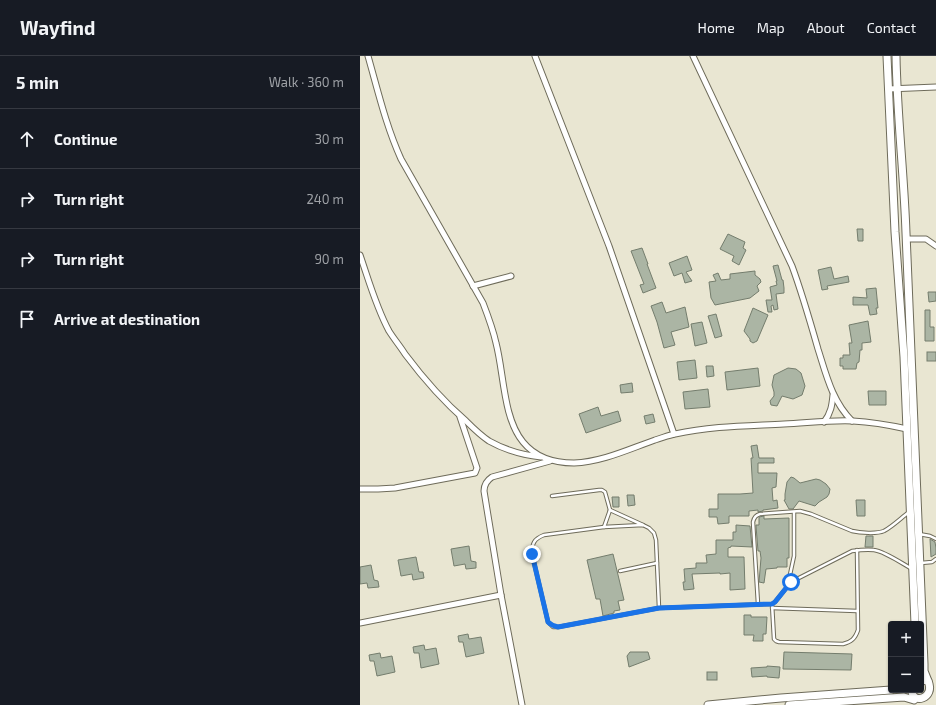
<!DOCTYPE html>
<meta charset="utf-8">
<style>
:root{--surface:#171b24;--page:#242831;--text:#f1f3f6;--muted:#9ea1a6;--line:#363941}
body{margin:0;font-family:"Exo 2",sans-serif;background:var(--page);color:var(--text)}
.controls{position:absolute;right:12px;bottom:12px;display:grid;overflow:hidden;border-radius:4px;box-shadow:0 1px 3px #0004}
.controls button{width:36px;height:36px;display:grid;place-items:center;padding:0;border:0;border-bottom:1px solid var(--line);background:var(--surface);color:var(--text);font:20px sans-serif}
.stop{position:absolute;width:12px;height:12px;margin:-9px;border:3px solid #1a73e8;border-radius:50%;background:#fff}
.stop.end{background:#1a73e8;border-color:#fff;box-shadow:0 1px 4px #0008}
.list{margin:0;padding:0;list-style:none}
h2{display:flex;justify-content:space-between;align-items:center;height:52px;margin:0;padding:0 16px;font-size:17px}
h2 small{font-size:13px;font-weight:400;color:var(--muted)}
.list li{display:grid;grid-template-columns:26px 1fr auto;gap:12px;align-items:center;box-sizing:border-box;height:60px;padding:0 16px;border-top:1px solid var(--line)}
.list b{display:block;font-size:15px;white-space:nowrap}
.list em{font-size:13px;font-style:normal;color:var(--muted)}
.icon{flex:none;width:22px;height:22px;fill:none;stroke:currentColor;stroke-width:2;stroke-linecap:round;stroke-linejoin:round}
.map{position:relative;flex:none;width:576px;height:649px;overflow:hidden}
header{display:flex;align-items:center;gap:24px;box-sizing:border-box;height:56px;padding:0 20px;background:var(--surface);border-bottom:1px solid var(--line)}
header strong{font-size:19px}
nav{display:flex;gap:22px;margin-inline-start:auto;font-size:14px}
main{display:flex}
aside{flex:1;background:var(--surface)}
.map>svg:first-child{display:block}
.building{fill:#abb5a4;stroke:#747d6d}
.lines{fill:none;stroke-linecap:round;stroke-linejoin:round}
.lane-casing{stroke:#6e6b5a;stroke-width:4.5}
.street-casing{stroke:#6e6b5a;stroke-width:7}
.secondary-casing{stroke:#6e6b5a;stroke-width:9}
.lane{stroke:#fff;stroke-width:2.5}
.street{stroke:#fff;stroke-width:5}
.secondary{stroke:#fff;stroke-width:7}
.route{stroke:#1a73e8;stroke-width:5}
</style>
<header>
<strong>Wayfind</strong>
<nav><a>Home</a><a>Map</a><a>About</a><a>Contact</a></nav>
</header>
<main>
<aside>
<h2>5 min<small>Walk · 360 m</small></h2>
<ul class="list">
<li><svg class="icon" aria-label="ahead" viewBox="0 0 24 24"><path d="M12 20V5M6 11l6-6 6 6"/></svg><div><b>Continue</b></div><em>30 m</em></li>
<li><svg class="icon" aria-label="right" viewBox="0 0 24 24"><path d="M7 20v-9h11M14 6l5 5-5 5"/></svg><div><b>Turn right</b></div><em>240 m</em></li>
<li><svg class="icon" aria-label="right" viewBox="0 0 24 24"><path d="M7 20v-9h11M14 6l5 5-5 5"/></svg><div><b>Turn right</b></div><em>90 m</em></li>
<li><svg class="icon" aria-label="arrive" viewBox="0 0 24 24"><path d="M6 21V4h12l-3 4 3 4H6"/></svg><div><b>Arrive at destination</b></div></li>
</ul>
</aside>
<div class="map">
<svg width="576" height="649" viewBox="0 0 576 649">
<rect width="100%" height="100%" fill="#e9e6d2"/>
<g class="building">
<polygon points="497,173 503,173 503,185 498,185"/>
<polygon points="368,178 385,186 383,192 386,194 379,209 372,205 374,200 360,193"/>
<polygon points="282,192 288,208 287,208 296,232 283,237 280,229 284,228 271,195"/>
<polygon points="327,200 332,214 326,216 332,225 325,227 322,217 314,220 309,207"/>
<polygon points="418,209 422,224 423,224 424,232 424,237 416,238 418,253 414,254 413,249 411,250 412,256 408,256 406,244 412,244 410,231 417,229 416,225 417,225 413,210"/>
<polygon points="471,211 474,223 488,220 489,226 467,230 468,233 462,234 458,214"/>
<polygon points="395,215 395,219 400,223 401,226 397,230 399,235 390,242 355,249 351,242 349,226 356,225 353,219 358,217 361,224 370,223 370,218"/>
<polygon points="516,232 518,252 516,252 517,258 510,259 508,249 493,249 493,241 507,242 506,233"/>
<polygon points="568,236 576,236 576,245 569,246"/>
<polygon points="302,246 306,257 325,251 329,271 311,276 315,289 304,292 297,266 291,250"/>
<polygon points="393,252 408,259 397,285 393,287 390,285 390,283 384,275"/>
<polygon points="565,254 570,254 570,271 574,271 574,285 565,285"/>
<polygon points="356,258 362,280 355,282 348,260"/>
<polygon points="508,265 511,286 502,287 502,294 500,294 499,306 497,307 496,313 483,313 483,310 480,310 480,302 483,302 483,299 490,299 489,287 492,287 489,269"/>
<polygon points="342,266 347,287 335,290 331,268"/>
<rect x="567" y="296" width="9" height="9"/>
<polygon points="335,304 337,322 319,324 317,306"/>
<polygon points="346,310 353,310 354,320 347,321"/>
<polygon points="398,312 400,330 367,334 365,316"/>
<polygon points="428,312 436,313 441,317 445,330 442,339 433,343 422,340 417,350 411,349 410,345 414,340 414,336 412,329 414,319"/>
<polygon points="272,327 273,336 261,337 260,329"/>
<polygon points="348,333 350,351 325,353 323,336"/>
<polygon points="508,335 526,335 526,349 509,349"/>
<polygon points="238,351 241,360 258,355 261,365 226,377 219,358"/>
<polygon points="293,358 295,366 286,368 284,360"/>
<polygon points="397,389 399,402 414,402 414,407 398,407 398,417 417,417 416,431 412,432 413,445 417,444 418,452 403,454 403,455 398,456 398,454 389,455 389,460 369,460 369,467 358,468 357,461 349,461 349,453 358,453 358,438 380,438 393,437 391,402 393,402 391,390"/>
<polygon points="431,421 434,422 440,427 456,423 460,424 466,428 470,433 469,438 467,441 459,446 455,450 439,445 433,453 429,453 424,444 425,444 425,438 427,426"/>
<polygon points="267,439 274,439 275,449 268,450"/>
<polygon points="252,441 259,441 259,451 253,451"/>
<polygon points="496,444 505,444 505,460 497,460"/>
<polygon points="404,460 404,463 429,462 429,502 427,502 427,511 417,511 417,512 406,513 404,527 399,526 401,502 400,495 398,495 396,470 396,469 399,469 399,461"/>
<polygon points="376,469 390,470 392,491 371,490 371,491 368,492 368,501 384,501 385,533 370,534 370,517 360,518 360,517 332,518 334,533 324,534 323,526 325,526 324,513 336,512 336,507 347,507 346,499 356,498 356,484 373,484 373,476 376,476"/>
<polygon points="506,480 513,480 513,491 505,491"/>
<polygon points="570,483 575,486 576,492 576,498 571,501"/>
<polygon points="109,490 111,505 116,506 116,512 106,513 105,508 94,510 91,493"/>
<polygon points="253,498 264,544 258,545 260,554 254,555 254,557 243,560 240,543 236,543 227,504"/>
<polygon points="56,501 59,516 63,516 64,522 53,524 52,518 41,520 38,504"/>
<polygon points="11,509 14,524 18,525 19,531 8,532 7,527 0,528 0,511"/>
<polygon points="384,559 391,559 391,561 407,561 406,578 403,578 403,585 393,585 394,579 384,579"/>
<polygon points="108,578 109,583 121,581 124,597 106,601 103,586 99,586 98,580"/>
<polygon points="64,589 65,594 76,592 79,608 61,612 59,597 54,597 53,591"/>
<polygon points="270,596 288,596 290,603 269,611 267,600"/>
<polygon points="424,596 492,598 491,614 423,613"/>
<polygon points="20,597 21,602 32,600 35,616 17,620 14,605 10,605 9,599"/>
<polygon points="407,610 420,611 419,622 407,621 407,620 392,621 391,612 407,611"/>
<rect x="347" y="616" width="10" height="8"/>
</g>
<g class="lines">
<g class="lane-casing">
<g id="lane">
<polyline points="192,440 239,434 242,434 245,436 250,454 244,471"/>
<polyline points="250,454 283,469"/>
<polyline points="559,478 570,480 576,483"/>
<polyline points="561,507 572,506 576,503"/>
<polyline points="260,515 297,507"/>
<polyline points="428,528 434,500 434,456"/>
<path d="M 398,548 L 393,466 C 394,461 396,459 400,458 L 440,455 L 451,458 L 492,475 C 500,477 517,478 524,475 C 533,470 541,462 549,456"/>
<path d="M 412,548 L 414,583 L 416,585 L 419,586 L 483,588 C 491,586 495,583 498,574 L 497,494"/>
<path d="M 299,552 L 296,484 L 294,477 L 289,472 L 283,469 L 244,471 L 184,479 C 174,483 172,487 172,498 L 188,566 L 193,571 L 198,571 L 299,552 L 412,548 L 415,546 L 431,526 L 492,495 C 499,494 507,493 514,494 C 524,495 543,508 552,513"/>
<polyline points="412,552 497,555"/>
</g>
</g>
<g class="street-casing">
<g id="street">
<path d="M 8,0 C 18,35 26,70 41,103 L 123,247 C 128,260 133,273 136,287 C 144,317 143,362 163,386 C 176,402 194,407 214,407 C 242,406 269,393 295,384 C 302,382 309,379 315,378 C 352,370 386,370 424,368 C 447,367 470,364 493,365 C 512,366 529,369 547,373"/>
<polyline points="175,0 249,190 314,378"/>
<path d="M 333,0 L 432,210 C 442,237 450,265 458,293 C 466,318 472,345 492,365"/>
<polyline points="528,33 576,31"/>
<polyline points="547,183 566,183 576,190"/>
<path d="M 0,199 C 9,225 16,251 29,275 C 34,283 40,290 45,298 C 63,322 83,345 106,365 C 113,372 120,379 129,385 C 145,394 163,399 181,401"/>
<polyline points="113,230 151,220"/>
<path d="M 464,366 C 471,357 472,349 473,339"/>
<polyline points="0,433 18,433 35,432 115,417 117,412 100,361"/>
<polyline points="0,567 141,539"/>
<path d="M 162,649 L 141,539 L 124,435 C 124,429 126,425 132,421 L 190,405"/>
</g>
</g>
<g class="secondary-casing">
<g id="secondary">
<polyline points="527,0 535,176 544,301 555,568"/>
<path d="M 536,0 C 537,59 544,118 546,177 C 553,321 558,465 564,608 L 564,615 L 568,625"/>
<path d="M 552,634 C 551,649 576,643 568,625 L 561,624"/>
<polyline points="348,649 421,642 531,634"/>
<polyline points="429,649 544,641 554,644"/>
</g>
</g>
<use href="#lane" class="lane"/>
<use href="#street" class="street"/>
<use href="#secondary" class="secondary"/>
</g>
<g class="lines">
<path class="route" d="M 172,498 L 188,566 C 191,569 193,570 198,571 L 299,552 L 412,548 L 415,546 L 431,526"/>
</g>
</svg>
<div class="controls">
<button>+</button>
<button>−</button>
</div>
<div class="stop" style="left:431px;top:526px"></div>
<div class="stop end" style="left:172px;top:498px"></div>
</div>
</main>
